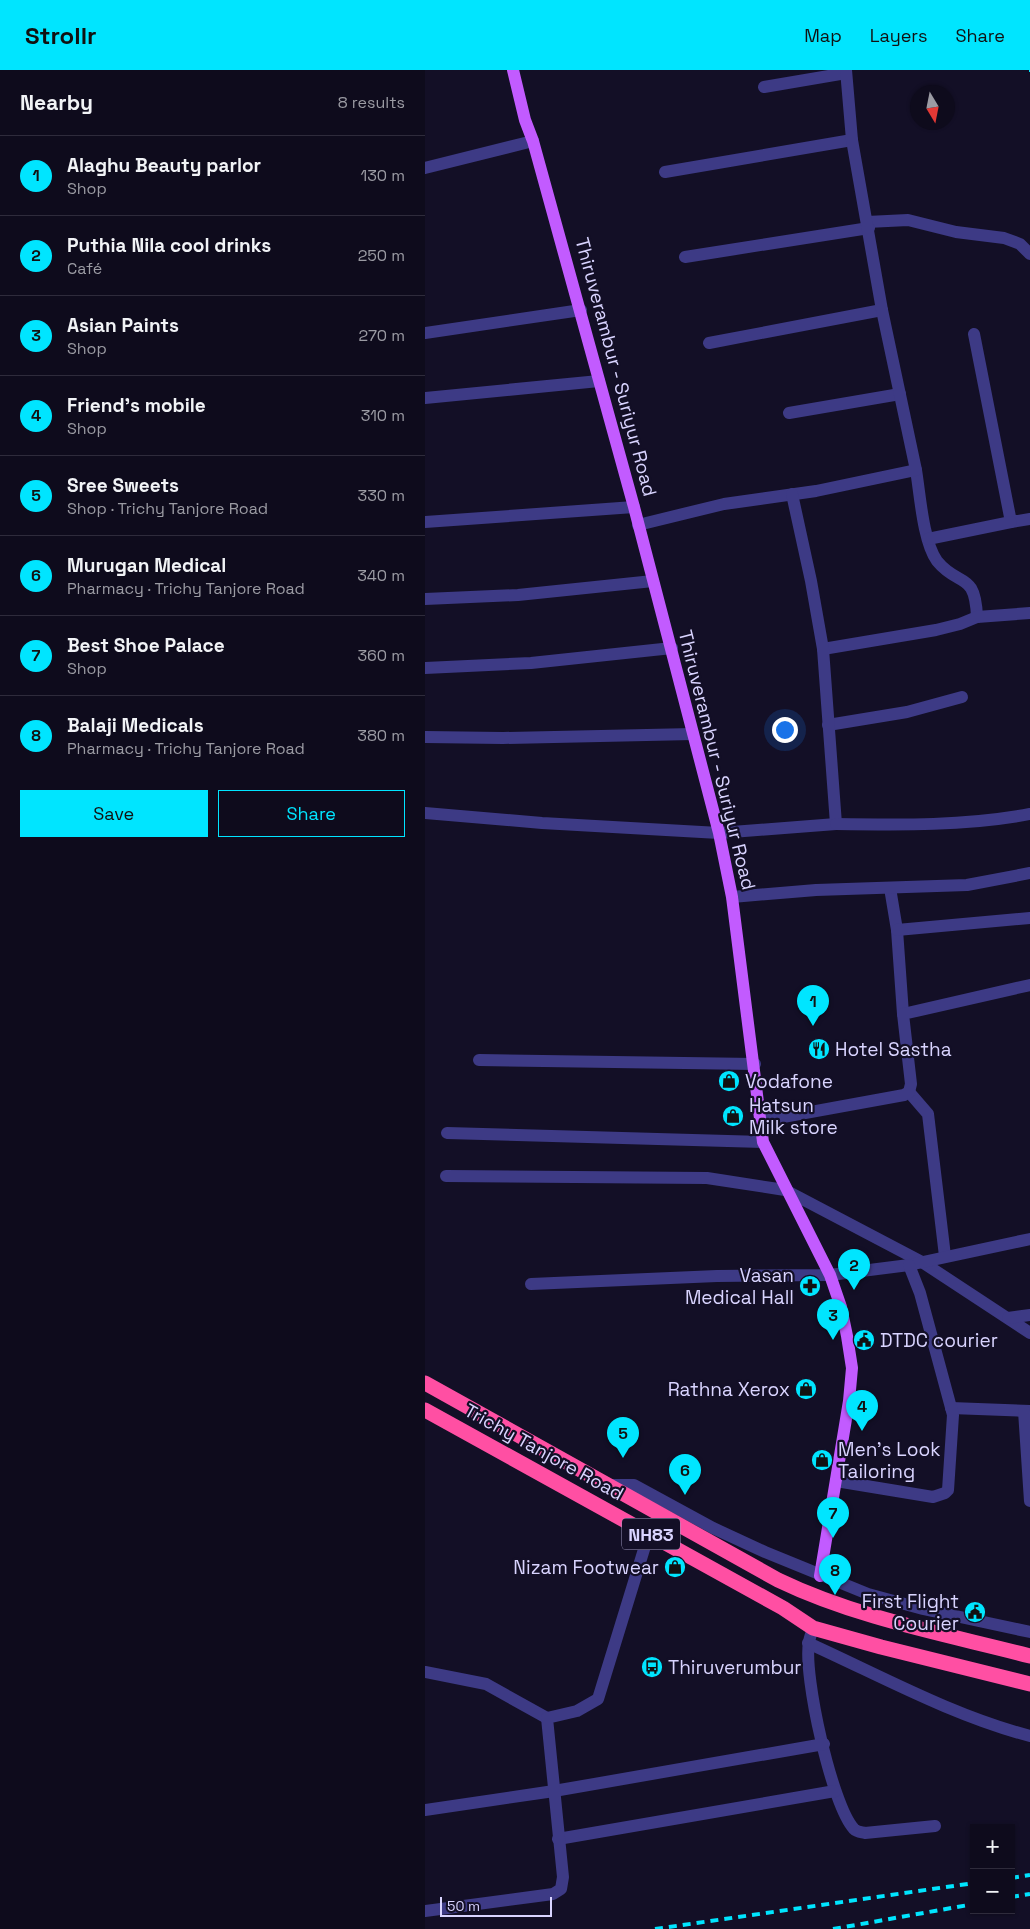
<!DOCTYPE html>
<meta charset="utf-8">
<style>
:root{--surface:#0e0b1c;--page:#171425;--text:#f1f3f6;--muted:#9b9ba3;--line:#2e2b3b;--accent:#00e5ff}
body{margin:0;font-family:"Space Grotesk",sans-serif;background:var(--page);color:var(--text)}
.controls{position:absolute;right:15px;bottom:15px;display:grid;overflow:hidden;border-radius:0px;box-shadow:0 1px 4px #0004}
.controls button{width:45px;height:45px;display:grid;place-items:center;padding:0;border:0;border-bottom:1px solid var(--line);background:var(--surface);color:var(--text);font:25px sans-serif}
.compass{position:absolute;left:485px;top:15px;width:45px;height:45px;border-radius:50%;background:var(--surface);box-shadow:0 1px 4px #0004;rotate:170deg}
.scale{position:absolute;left:15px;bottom:12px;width:112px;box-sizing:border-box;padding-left:5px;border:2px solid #d9d4ff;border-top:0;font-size:14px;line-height:18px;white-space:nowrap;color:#d9d4ff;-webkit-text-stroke:4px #130f26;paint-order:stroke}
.you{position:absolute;left:359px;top:659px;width:18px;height:18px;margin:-12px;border:4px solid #fff;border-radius:50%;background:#1a73e8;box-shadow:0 0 0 8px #1a73e833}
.badge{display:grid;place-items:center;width:32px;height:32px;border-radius:50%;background:var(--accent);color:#111;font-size:16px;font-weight:700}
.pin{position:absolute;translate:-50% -41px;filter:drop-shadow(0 1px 2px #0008)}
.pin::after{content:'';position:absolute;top:26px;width:18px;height:15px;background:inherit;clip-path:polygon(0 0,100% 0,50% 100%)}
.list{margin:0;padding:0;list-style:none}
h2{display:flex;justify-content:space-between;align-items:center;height:65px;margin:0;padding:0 20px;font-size:21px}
h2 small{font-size:16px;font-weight:400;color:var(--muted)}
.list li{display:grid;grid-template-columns:32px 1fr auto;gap:15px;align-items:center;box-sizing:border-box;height:80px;padding:0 20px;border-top:1px solid var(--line)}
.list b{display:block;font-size:19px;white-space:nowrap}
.list p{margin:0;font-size:16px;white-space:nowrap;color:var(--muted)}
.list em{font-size:16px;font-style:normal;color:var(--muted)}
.actions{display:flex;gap:10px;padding:15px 20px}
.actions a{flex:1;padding:11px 0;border:1px solid var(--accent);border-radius:0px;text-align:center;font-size:18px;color:var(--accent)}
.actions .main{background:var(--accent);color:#111}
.map{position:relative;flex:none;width:605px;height:1859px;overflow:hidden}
header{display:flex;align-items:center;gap:30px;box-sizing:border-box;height:70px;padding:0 25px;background:var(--accent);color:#111}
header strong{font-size:24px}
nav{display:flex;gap:28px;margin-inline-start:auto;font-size:18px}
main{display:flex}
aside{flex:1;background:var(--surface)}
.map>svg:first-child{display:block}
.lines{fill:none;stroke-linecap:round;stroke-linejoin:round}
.minor{stroke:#3d3a85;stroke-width:12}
.major{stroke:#c25bff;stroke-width:12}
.highway{stroke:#ff4fa3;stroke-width:15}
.rail{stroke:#00e5ff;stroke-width:4;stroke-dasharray:8 6;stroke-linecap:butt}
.labels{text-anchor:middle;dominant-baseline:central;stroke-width:4.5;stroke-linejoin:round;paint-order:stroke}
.shield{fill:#130f26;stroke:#9e99be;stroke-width:1}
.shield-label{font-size:18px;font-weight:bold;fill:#d9d4ff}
.street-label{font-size:19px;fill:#d9d4ff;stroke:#130f26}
.poi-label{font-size:19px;fill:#d9d4ff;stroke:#130f26;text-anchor:start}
</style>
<header>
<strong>Strollr</strong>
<nav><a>Map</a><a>Layers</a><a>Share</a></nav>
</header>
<main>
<aside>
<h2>Nearby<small>8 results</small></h2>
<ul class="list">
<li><span class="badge">1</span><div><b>Alaghu Beauty parlor</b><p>Shop</p></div><em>130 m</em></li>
<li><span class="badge">2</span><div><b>Puthia Nila cool drinks</b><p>Café</p></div><em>250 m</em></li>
<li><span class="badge">3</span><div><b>Asian Paints</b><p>Shop</p></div><em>270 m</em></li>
<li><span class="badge">4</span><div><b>Friend's mobile</b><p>Shop</p></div><em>310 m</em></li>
<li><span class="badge">5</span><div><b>Sree Sweets</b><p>Shop · Trichy Tanjore Road</p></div><em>330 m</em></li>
<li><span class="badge">6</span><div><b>Murugan Medical</b><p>Pharmacy · Trichy Tanjore Road</p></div><em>340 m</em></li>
<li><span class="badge">7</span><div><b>Best Shoe Palace</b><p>Shop</p></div><em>360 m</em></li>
<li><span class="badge">8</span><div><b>Balaji Medicals</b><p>Pharmacy · Trichy Tanjore Road</p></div><em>380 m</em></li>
</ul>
<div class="actions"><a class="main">Save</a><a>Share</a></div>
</aside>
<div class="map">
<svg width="605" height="1859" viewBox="0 0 605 1859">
<rect width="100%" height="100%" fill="#130f26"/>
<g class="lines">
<g class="minor">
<polyline points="339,17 421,3"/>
<polyline points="0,98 108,71"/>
<polyline points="240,102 427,70"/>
<polyline points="442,152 483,150 531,162 579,168 595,174 605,184"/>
<polyline points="260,187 444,158"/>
<polyline points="0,263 156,240"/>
<polyline points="549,264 586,452 605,449"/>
<polyline points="284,273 457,240"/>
<polyline points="0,328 174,311"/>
<polyline points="364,343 475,324"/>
<path d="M 491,400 C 495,424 498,472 512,491 C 534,518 550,500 552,547"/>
<polyline points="0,452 209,437"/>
<polyline points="213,455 299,434 391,421 491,400 457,240 427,70 421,0"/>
<polyline points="503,469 586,452"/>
<polyline points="0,529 93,525 228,511"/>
<polyline points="398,579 511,560 535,554 552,547 605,543"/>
<polyline points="0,598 106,593 247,578"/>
<polyline points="403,655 482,642 537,627"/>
<polyline points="0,667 78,668 268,664"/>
<polyline points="0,743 117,753 294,763 411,754 398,579 386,511 367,424"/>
<path d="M 411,754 C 476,755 541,756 605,744"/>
<polyline points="465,818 472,860 478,944"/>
<polyline points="307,827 391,820 542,815 605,803"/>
<polyline points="472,860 605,848"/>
<polyline points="54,990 330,994"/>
<polyline points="484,1022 503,1044 520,1186"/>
<polyline points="336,1051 479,1025 484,1022 486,1014 478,944 605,915"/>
<polyline points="22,1063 338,1072"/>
<polyline points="21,1106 282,1108 360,1120 497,1192 605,1263"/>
<polyline points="106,1214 292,1206 405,1205 484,1195 605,1169"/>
<polyline points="583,1248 605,1245"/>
<polyline points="526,1338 605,1341"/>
<polyline points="599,1341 605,1431"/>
<polyline points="411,1411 508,1427 520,1423 523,1420 528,1345 495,1223 484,1195"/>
<polyline points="183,1415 209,1415 288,1458 340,1482 443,1524 498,1539 605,1562"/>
<path d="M 388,1558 C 387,1563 384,1568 384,1573 C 378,1604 407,1736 429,1759 C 432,1762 436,1762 440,1763 L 510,1756"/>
<path d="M 383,1573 C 456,1606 528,1646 605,1666"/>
<polyline points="0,1602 61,1614 122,1648"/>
<polyline points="0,1740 129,1721 399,1674"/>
<polyline points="133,1769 410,1721"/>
<polyline points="0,1841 128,1824 136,1819 138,1807 122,1648 152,1641 173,1629 224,1463"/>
</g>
<polyline class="major" points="88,0 100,50 108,71 209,437 294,763 307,827 338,1072 405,1205 416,1237 422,1266 427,1298 424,1331 395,1506"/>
<g class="highway">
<path d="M 0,1313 L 353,1510 C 432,1548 520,1564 605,1586"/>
<polyline points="0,1340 358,1538 388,1558 456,1577 605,1614"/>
</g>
<g class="rail">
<polyline points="604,0 605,0"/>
<polyline points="586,1808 605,1805"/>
<polyline points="586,1827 605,1824"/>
<polyline points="230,1859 549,1813"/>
<polyline points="408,1859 549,1834"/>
</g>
</g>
<defs>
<g id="restaurant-disc" transform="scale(1.125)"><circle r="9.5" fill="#00e5ff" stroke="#130f26"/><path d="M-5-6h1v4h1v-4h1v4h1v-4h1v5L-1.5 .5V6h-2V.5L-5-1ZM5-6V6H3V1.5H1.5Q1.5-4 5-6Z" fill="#111"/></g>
<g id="shop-disc" transform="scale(1.125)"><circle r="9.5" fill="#00e5ff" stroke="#130f26"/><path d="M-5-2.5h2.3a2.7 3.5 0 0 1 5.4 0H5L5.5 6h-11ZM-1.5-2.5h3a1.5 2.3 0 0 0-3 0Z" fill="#111"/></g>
<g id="pharmacy-disc" transform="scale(1.125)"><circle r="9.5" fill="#00e5ff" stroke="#130f26"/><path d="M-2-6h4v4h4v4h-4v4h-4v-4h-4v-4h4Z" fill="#111"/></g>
<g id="civic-disc" transform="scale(1.125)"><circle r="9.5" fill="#00e5ff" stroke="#130f26"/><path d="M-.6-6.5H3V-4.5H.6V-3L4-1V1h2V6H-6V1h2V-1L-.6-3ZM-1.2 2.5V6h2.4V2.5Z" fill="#111"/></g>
<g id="bus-disc" transform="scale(1.125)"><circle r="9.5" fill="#00e5ff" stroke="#130f26"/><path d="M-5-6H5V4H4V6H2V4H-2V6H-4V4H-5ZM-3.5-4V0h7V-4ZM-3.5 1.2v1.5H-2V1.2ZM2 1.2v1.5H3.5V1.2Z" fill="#111"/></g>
</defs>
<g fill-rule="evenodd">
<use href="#restaurant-disc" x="394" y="979"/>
<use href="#shop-disc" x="304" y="1011"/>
<use href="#shop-disc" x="308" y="1046"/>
<use href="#pharmacy-disc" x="385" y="1216"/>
<use href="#civic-disc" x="439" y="1270"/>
<use href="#shop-disc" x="381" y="1319"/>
<use href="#shop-disc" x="397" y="1390"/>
<use href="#shop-disc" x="250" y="1497"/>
<use href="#civic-disc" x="550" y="1542"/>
<use href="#bus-disc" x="227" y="1597"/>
</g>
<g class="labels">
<rect class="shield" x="197" y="1448.5" width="58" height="31" rx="4"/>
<g class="shield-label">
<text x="226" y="1464">NH83</text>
</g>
<g class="street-label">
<text transform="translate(191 297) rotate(75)">Thiruverambur - Suriyur Road</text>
<text transform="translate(292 690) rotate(76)">Thiruverambur - Suriyur Road</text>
<text transform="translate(119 1382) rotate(29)">Trichy Tanjore Road</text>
</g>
<g class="poi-label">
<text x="410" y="979">Hotel Sastha</text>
<text x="320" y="1011">Vodafone</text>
<text x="324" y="1035">Hatsun<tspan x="324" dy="22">Milk store</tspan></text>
<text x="369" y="1205" text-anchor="end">Vasan<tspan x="369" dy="22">Medical Hall</tspan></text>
<text x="455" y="1270">DTDC courier</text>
<text x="365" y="1319" text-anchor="end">Rathna Xerox</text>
<text x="413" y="1379">Men's Look<tspan x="413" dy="22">Tailoring</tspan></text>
<text x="234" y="1497" text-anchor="end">Nizam Footwear</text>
<text x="534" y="1531" text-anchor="end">First Flight<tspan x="534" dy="22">Courier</tspan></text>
<text x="243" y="1597">Thiruverumbur</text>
</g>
</g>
</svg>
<div class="controls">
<button>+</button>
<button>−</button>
</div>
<svg class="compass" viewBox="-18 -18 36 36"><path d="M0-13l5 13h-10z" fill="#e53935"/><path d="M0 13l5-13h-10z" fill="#9b9ba3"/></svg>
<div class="scale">50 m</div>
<div class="you"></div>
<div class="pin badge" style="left:388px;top:956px">1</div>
<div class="pin badge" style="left:429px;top:1220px">2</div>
<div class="pin badge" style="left:408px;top:1270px">3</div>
<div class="pin badge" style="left:437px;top:1361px">4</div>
<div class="pin badge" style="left:198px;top:1388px">5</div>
<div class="pin badge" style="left:260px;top:1425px">6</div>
<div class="pin badge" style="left:408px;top:1468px">7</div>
<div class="pin badge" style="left:410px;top:1525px">8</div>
</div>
</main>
